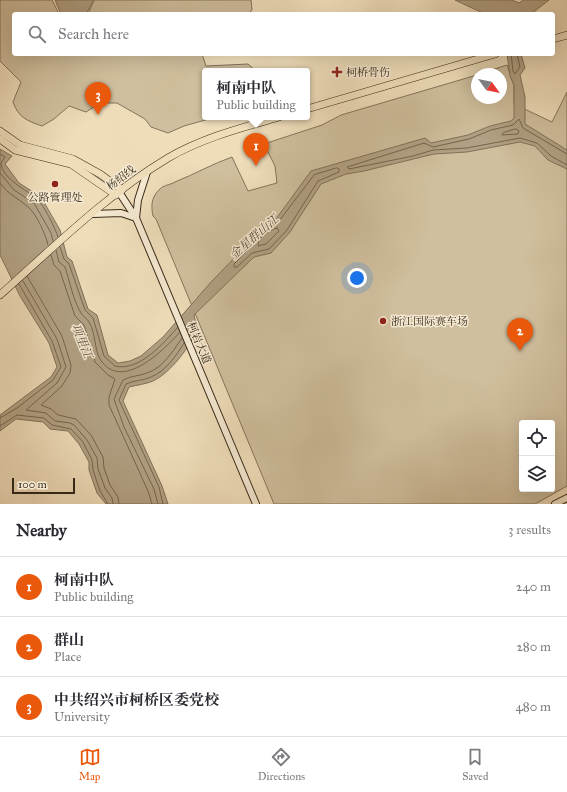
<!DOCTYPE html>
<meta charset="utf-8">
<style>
:root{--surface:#fff;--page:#f2f2f3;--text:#2b2b33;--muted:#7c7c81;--line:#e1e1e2;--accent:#ea580c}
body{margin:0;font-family:"IM FELL Great Primer","Noto Serif SC",serif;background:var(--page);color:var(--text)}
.controls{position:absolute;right:12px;bottom:12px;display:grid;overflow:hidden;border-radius:4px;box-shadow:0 4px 16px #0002}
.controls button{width:36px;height:36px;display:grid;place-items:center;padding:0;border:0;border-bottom:1px solid var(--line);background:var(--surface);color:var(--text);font:20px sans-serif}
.compass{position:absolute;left:471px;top:68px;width:36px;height:36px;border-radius:50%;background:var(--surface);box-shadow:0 4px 16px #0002;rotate:123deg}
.scale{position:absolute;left:12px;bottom:10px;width:63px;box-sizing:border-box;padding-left:4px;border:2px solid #392a18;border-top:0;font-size:11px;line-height:14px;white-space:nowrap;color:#392a18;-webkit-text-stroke:3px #f5e9d2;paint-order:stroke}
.you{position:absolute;left:357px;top:278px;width:14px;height:14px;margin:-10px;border:3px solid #fff;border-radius:50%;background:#1a73e8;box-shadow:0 0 0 6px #1a73e833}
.badge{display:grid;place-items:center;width:26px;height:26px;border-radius:50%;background:var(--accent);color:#fff;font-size:13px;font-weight:700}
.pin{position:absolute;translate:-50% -33px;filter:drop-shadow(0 1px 2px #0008)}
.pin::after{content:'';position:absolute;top:21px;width:14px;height:12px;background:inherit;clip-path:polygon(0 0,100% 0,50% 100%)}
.popup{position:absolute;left:202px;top:68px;width:108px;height:52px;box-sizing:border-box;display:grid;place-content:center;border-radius:4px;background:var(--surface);filter:drop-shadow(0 1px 3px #0005);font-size:13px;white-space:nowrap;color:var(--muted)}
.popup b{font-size:15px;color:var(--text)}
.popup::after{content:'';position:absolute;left:50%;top:100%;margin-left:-8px;border:8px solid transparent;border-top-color:var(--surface)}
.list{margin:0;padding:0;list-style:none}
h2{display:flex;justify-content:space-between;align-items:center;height:52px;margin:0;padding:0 16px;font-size:17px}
h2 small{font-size:13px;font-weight:400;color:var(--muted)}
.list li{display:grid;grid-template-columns:26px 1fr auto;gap:12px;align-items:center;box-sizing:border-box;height:60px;padding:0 16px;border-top:1px solid var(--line)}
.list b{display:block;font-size:15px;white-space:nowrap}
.list p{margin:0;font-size:13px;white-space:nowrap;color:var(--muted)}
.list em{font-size:13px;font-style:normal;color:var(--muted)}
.icon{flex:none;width:22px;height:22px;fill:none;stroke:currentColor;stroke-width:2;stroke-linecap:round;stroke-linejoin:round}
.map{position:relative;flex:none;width:567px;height:504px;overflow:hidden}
.search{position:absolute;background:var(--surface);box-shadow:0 4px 16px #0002;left:12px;right:12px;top:12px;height:44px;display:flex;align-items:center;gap:10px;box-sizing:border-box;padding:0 14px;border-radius:4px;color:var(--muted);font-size:15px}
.sheet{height:232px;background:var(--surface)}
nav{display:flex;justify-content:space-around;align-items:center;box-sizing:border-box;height:56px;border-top:1px solid var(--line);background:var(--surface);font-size:11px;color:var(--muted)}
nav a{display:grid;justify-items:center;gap:2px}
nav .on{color:var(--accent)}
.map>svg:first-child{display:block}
.green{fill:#d0bf9e;stroke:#84745b;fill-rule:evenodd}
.water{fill:#b1a083;stroke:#817158}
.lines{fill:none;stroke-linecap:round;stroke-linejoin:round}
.shore{stroke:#75654e;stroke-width:1}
.secondary-casing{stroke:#392a18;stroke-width:8}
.primary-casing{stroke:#392a18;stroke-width:8}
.secondary{stroke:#f5e9d2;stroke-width:6}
.primary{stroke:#efddba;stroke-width:7}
.poi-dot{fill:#8f2418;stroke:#f5e9d2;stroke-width:1.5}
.labels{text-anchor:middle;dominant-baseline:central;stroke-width:3;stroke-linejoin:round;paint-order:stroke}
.poi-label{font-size:11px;fill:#392a18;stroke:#f5e9d2;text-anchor:start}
.street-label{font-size:11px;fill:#392a18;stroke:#f5e9d2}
.water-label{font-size:12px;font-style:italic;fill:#5d4d38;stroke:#f5e9d2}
</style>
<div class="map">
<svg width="567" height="504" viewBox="0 0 567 504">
<rect width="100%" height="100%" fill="#efddba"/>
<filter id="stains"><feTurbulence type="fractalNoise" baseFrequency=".005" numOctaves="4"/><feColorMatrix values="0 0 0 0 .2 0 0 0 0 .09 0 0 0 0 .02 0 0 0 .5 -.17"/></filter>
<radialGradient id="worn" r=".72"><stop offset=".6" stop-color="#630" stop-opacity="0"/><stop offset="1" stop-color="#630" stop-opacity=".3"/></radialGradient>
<g class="green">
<path d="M 0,0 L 52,0 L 59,14 L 14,14 L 14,54 L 202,54 L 206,66 L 248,64 L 256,71 L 205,71 L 205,117 L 216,117 L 184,126 L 168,133 L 151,127 L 145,119 L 117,103 L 100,103 L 86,112 L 69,106 L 54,119 L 42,126 C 27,121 18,117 13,102 L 21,82 L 0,61 Z"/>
<polygon points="94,0 251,0 252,10 248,14 88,14"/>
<path d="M 507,65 L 514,85 L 514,104 L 552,122 L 567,92 L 567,486 L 535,504 L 274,504 L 156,219 L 153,216 C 151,206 151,198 159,190 C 163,185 170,185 175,182 C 195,174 212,164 232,157 L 248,191 L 277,183 L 275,166 L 264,144 L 322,125 L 341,115 L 477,75 L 477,98 L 501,98 L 501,74 L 479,74 ZM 522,423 L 552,423 L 552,489 L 522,489 Z"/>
</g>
<g class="water">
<polygon points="55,0 94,0 86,14 61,14"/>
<polygon points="455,0 512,0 519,3 523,0 549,0 531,14 485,14"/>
<path d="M 507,54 L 521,54 L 525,68 L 520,75 L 525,97 L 525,124 L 567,150 L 567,169 L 548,160 L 535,146 L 520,142 L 467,152 L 434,154 L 364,171 L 346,174 L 321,184 L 290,232 L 271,253 L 254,257 L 194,315 C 195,319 196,324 196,328 C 192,346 170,373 153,381 C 146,384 137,385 129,387 L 123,401 L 162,486 L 168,504 L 106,504 L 97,493 L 89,470 L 89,462 L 79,444 L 68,431 L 50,429 L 43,422 L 16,419 L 0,431 L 0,415 L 51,377 L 57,367 L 49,343 L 20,296 L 0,255 L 0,149 L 12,156 L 5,164 L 19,183 L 41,197 L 60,230 L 67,257 L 72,261 L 88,309 L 97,315 L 108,355 L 118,363 L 130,361 L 141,356 L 163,337 L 212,281 L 247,245 L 251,234 L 263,224 L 276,219 L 311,171 L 425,138 L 431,143 L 468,135 L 490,126 L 511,121 L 514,118 L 514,85 L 510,76 Z"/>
</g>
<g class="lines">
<g class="shore">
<polyline points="511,54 513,71 515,74 520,67 517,54"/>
<polygon points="516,129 519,131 518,134 502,135 503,133"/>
<path d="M 0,154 L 5,157 L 1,163 C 2,179 27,190 37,199 C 44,205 55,228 58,237"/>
<polyline points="567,154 523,128 519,119 513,125 491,130 469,139 433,147 424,143 347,167 349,169 413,156 433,150 467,148 520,138 537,143 551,156 567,165"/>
<polygon points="337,168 339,169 339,172 318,181 287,230 269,249 252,253 237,267 234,267 234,264 251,247 255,236 265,227 279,221 314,175"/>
<polyline points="0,173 14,190 34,203 51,233 53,241"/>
<path d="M 0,183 C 10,196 17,197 28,207 C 36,213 46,235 48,245"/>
<path d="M 277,228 L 279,231 L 266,244 L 258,246 C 258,236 268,231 277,228 Z"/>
<path d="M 60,247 L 64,259 L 69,264 L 85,310 L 93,318 L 104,356 L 115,366 C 139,372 164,343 178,327"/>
<path d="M 56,250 L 59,262 L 65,267 C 70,282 73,300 81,313 C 83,317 87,318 89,322 C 96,333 94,349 100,359 C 121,393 164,350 180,332"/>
<polyline points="51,255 54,265 60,271 75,316 84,325 95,362 108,375 115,379 109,397 109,405 148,491 152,504"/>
<polyline points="27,276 62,336 71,365 70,373 62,386 41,405 51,409 58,415 76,419 91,435 103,457 104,468 110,485 118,497 119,504"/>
<polyline points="23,281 57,339 66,367 57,383 26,410 46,413 55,421 70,423 74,425 87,440 97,458 98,469 105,488 112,498 113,504"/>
<polyline points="0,418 17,408 53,380 61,367 52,341 19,284"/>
<polyline points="0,426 17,415 44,418 52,425 71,429 83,442 92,460 93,470 100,491 108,504"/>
<path d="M 158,504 L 154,489 L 124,427 L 114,399 L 123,380 C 130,376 139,376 147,373 C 163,368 173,351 182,338"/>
<path d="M 163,504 L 159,487 L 119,400 L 126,384 C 134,380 143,381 151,377 C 166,371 176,356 184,343"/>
</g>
<g class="secondary-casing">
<g id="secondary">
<polyline points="119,192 136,218 256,504"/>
<polyline points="93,214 121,213 136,218"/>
<polyline points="136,218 138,200 147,172"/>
<polyline points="555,504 567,498"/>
</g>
</g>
<g class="primary-casing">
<g id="primary">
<polyline points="553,39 567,35"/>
<polyline points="307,109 495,54"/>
<polyline points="0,131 20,145 73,159 100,174 122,190"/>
<polyline points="0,139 15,150 71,164 116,195"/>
<path d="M 0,295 C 53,248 106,195 168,158 C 202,138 241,128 279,117"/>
</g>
</g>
<use href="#secondary" class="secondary"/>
<use href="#primary" class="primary"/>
</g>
<g class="poi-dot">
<path d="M335 66h4v4h4v4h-4v4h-4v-4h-4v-4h4z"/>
<circle cx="55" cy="184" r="4"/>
<circle cx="383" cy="321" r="4"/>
</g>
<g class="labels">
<g class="poi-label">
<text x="346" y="72">柯桥骨伤</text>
<text x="55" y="197" text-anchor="middle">公路管理处</text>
<text x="391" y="321">浙江国际赛车场</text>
</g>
<g class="street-label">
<text transform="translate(121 178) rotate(-37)">杨绍线</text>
<text transform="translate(199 343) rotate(67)">柯岩大道</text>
</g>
<g class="water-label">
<text transform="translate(254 237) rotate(-41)">金星群山江</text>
<text transform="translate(82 341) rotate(68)">项里江</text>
</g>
</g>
<rect width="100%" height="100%" filter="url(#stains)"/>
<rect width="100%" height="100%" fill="url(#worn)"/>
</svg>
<div class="controls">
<button><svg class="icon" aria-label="locate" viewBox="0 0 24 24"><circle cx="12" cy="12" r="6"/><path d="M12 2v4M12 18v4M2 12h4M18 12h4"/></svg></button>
<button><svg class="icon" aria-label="layers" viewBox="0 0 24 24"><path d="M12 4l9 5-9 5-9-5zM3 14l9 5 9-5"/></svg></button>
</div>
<svg class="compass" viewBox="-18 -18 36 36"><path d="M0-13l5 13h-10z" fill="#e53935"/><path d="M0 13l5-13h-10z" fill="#7c7c81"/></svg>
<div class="scale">100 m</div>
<div class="you"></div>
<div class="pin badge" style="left:256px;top:166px">1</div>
<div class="popup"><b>柯南中队</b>Public building</div>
<div class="pin badge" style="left:520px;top:351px">2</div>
<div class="pin badge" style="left:98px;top:115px">3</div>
<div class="search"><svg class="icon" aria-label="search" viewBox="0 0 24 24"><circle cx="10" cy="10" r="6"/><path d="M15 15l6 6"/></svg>Search here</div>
</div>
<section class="sheet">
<h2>Nearby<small>3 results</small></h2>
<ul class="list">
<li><span class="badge">1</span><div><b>柯南中队</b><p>Public building</p></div><em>240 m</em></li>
<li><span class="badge">2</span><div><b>群山</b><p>Place</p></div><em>280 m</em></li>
<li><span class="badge">3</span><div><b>中共绍兴市柯桥区委党校</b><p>University</p></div><em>480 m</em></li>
</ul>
</section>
<nav>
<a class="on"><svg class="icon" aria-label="map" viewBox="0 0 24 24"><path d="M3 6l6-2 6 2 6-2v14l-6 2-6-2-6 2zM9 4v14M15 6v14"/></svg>Map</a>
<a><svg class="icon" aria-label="directions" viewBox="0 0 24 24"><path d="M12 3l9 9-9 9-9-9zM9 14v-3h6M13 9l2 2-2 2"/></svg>Directions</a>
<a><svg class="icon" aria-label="saved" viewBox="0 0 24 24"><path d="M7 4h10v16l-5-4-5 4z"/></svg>Saved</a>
</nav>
